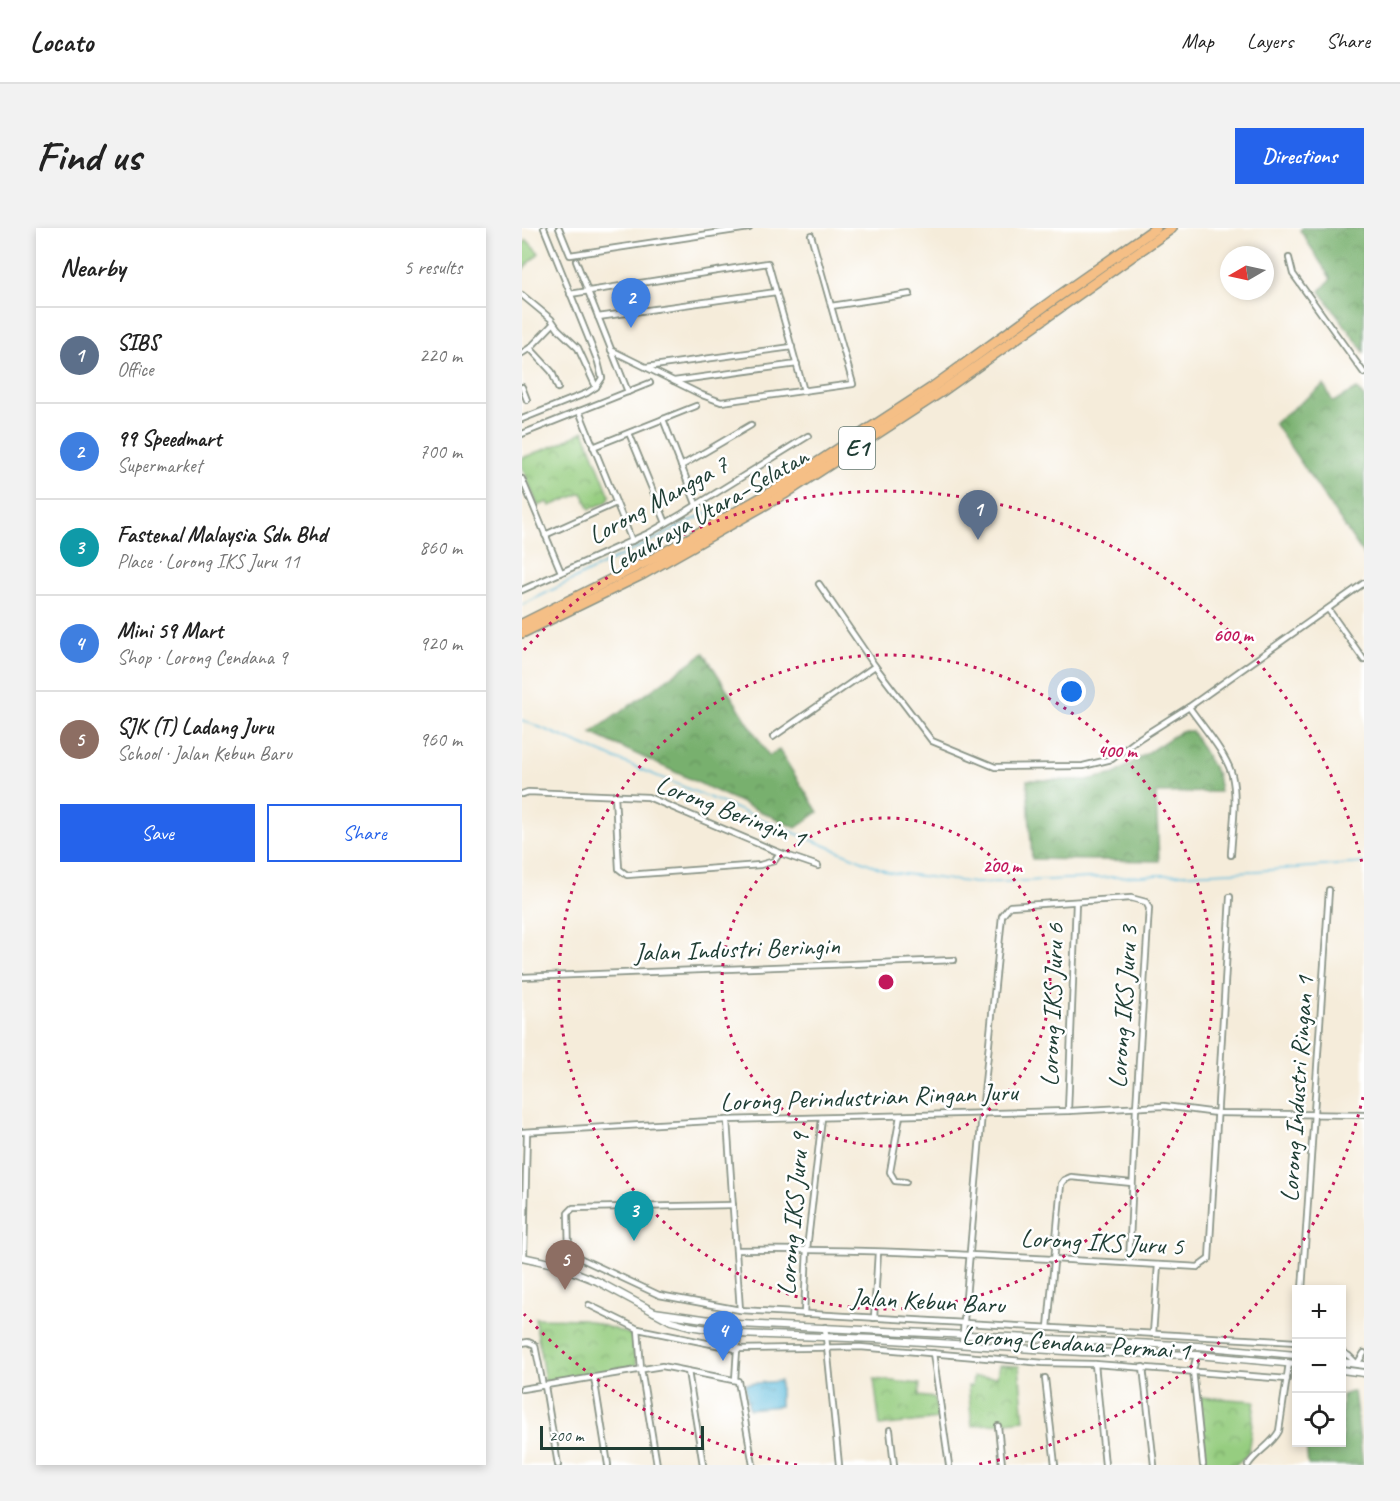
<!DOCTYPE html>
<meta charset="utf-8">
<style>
:root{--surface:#fff;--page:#f2f2f2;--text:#222;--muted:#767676;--line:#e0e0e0;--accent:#2563eb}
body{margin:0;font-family:Caveat,sans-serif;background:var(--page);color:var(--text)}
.controls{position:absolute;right:18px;bottom:18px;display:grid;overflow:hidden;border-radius:0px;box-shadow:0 3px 9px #0003}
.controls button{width:54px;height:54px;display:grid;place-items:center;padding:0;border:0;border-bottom:2px solid var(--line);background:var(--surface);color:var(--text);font:30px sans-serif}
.compass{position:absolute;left:698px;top:18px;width:54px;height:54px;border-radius:50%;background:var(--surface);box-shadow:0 3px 9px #0003;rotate:261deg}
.scale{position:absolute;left:18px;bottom:15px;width:164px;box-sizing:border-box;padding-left:6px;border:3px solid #1f3d34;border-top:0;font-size:16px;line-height:21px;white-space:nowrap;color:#1f3d34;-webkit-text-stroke:4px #fff;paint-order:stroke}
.you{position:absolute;left:550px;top:464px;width:21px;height:21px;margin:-15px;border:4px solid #fff;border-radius:50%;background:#1a73e8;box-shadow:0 0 0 9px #1a73e833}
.badge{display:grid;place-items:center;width:39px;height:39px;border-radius:50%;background:var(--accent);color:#fff;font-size:20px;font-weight:700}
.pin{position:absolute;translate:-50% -50px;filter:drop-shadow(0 2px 3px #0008)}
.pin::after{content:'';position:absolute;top:32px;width:21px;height:18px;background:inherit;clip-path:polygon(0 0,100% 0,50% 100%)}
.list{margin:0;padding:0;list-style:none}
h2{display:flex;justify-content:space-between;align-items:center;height:78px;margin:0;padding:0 24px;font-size:26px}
h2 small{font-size:20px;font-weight:400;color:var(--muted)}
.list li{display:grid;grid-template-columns:39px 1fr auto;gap:18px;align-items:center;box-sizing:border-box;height:96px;padding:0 24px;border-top:2px solid var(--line)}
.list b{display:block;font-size:22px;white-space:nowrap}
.list p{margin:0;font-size:20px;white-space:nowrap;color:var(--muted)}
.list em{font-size:20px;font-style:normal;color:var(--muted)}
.actions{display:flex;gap:12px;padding:18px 24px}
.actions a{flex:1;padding:14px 0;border:2px solid var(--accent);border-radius:0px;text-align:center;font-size:21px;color:var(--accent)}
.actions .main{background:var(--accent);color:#fff}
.icon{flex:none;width:33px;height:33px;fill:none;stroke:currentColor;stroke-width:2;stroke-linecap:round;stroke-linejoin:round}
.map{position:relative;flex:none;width:842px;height:1237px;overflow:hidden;border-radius:0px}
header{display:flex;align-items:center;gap:36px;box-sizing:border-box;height:84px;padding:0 30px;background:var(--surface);border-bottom:2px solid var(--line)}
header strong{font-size:28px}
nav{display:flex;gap:33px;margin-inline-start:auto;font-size:21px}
.intro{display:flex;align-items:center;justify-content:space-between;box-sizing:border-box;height:144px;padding:0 36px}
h1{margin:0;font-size:42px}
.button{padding:15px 27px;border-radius:0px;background:var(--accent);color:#fff;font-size:21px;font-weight:700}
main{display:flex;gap:36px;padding:0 36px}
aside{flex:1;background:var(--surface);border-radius:0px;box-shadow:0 3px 9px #0003}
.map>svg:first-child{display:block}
.green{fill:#96cd80;stroke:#5a855a;stroke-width:1.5}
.forest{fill:url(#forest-crowns);stroke:#4c7651;stroke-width:1.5}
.park{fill:url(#park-crowns);stroke:#5a855a;stroke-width:1.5}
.water{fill:url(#water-ripples);stroke:#3e7c88;stroke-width:1.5}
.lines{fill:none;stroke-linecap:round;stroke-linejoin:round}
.stream{stroke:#5dbbdc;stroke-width:1.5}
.minor-casing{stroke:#8a9487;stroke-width:8}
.tertiary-casing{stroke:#8a9487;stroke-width:9}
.motorway-casing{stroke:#8a9487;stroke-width:12}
.minor{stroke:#fff;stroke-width:4.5}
.tertiary{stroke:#fff;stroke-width:6}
.motorway{stroke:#f5bf86;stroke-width:9}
.ring{fill:none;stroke:#c2185b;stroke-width:3;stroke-dasharray:3 6}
.labels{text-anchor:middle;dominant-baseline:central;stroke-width:5;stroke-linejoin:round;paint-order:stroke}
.shield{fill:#fff;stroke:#627771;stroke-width:1.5}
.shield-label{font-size:24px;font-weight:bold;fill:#1f3d34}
.street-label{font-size:26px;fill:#1f3d34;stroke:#fff}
.centre{fill:#c2185b;stroke:#fff;stroke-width:3}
.ring-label{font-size:18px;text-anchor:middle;font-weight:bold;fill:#c2185b;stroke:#fff;stroke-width:5;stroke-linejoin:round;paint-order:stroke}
</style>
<header>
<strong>Locato</strong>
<nav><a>Map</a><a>Layers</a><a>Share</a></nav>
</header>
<div class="intro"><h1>Find us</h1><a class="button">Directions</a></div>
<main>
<aside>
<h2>Nearby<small>5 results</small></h2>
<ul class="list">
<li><span class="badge" style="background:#5c6f8a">1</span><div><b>SIBS</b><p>Office</p></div><em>220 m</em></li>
<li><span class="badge" style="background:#3f7fe0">2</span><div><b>99 Speedmart</b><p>Supermarket</p></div><em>700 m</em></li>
<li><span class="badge" style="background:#0f9aa8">3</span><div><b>Fastenal Malaysia Sdn Bhd</b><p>Place · Lorong IKS Juru 11</p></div><em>860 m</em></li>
<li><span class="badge" style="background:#3f7fe0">4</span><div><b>Mini 59 Mart</b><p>Shop · Lorong Cendana 9</p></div><em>920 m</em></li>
<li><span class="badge" style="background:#8d6e63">5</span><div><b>SJK (T) Ladang Juru</b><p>School · Jalan Kebun Baru</p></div><em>960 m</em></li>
</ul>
<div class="actions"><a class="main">Save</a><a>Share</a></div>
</aside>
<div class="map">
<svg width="842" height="1237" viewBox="0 0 842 1237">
<defs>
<pattern id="forest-crowns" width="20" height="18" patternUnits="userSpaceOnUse" patternTransform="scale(1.5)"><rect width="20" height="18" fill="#78b06e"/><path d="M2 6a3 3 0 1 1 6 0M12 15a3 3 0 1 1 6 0" fill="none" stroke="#62905b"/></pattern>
<pattern id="park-crowns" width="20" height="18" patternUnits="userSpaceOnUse" patternTransform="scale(1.5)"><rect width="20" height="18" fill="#96cd80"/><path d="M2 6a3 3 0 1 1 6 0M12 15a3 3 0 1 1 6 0" fill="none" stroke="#7aa86a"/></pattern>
<pattern id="water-ripples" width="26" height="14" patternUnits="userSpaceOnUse" patternTransform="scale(1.5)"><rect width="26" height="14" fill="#5dbbdc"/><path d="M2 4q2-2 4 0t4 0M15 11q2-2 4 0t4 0" fill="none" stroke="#4c99b3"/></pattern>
</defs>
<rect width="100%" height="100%" fill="#fff"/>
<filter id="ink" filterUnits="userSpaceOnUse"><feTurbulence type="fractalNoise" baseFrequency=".0167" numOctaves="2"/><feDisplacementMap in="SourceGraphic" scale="12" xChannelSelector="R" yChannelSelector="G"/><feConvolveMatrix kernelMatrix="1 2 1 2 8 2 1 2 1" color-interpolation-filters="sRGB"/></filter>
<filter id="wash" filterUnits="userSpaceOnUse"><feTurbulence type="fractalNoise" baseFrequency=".008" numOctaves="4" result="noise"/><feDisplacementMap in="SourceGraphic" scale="24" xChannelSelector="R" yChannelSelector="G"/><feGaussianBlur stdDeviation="1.35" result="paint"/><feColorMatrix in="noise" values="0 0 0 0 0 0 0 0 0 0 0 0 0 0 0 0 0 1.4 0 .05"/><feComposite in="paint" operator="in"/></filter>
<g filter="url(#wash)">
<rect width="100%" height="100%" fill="#f5ecda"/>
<polygon class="green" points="5,12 17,25 0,42 0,17"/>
<g class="forest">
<polygon points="781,0 842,0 842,124 798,63 809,51 778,2"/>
<polygon points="802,157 811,174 835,161 842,170 842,327 752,195"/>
<polygon points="182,425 247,528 257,522 296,584 274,600 69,505"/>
<polygon points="659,503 670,503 695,546 698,564 634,565 637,633 510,631 505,552 565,552 593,546"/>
<polygon points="832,1163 841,1237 786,1237 784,1215 820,1214 820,1167"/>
</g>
<g class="park">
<polygon points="62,203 88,268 85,274 68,281 60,265 28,278 26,274 16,278 0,239 0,230 37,216"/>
<polygon points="13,1090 62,1091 110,1107 115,1137 23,1154"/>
<polygon points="477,1137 497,1138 502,1192 450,1198 446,1158 450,1158 451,1149 475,1149"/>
<polygon points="352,1151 398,1156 397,1168 413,1170 416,1191 358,1198"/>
<polygon points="678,1169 733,1173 726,1226 713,1237 684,1237"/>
</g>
<polygon class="water" points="258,1153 258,1178 227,1181 223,1156"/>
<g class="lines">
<g class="stream">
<polyline points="0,377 197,279"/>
<polyline points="0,492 367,644 453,655 733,643 842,635"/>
</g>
</g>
</g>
<g filter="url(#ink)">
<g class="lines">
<g class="minor-casing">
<g id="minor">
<polyline points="37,0 48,27 227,0"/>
<polyline points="767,30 771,46 842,145"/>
<polyline points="54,33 106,164"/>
<polyline points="48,66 246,35 282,163"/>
<polyline points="0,67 29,91 36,101 56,120 74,159"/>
<polyline points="309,78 388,66"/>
<polyline points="76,89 254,64"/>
<polyline points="8,120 30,144 36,160"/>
<polyline points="89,122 180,167 199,174 331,156 289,7"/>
<polyline points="0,125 8,120 31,96"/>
<polyline points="124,139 270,119"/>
<polyline points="152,153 275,136"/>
<polyline points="0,159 5,172"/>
<polyline points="57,183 110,313"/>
<polyline points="0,191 65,165 74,159 80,150 76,134 22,0"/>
<polyline points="141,191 174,276"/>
<polyline points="107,205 144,295"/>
<polyline points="0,206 128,155"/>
<polyline points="71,219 174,178"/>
<polyline points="159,238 229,197"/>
<polyline points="0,251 39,344"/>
<polyline points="23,307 94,275"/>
<polyline points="297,356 353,438 410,513 473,539 561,538 590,531 618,510 667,479 842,355"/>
<polyline points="0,362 127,305 160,286 286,208"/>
<polyline points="806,381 842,432"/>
<path d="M 667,479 C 680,498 704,525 710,547 C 716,572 710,601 709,627"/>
<polyline points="251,509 353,438"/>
<polyline points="0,566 6,564 126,569 258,625 296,638"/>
<polyline points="93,567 97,641 105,647 238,637 252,633 258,625"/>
<polyline points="0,749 432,732"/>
<polyline points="546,883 554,674"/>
<polyline points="378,888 368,944 373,953 384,954"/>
<polyline points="205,892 218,1082"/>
<polyline points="0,904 205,892 546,883 642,878 695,885 842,887"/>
<path d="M 214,1022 C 368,1020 522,1031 676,1039 L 687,1031 L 708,669"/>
<polyline points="47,1025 137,1067 218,1082 774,1114"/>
<polyline points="2,1029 5,904"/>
<polyline points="44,1040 47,1025 46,985 51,980 211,977"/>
<polyline points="780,1062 807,662"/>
<polyline points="67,1077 116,1101 214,1121 338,1119 522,1135 573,1136 765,1151"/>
<polyline points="282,1086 285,1021 300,890"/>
<polyline points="352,1090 356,1024"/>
<polyline points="303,1099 317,1237"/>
<polyline points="526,1100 539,956 542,952 549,949 610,955"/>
<polyline points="116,1101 119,1141 135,1237"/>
<polyline points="631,1106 636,1037"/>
<polyline points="0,1115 6,1114 13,1117 21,1158"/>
<polyline points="440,1116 460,885 480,688 488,678 609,670 624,674 627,680 614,880 607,1035"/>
<polyline points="820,1124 827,1128 835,1136 842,1125"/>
<polyline points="411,1125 427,1237"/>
<polyline points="675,1127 671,1142 681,1237"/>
<polyline points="573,1136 583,1237"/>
<polyline points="621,1139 632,1237"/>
<polyline points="166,1143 181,1237"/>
<polyline points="72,1149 86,1237"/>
<polyline points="523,1150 533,1237"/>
<polyline points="213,1152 216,1106"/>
<polyline points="23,1158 36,1237"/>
<polyline points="0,1161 140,1138 216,1153 231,1237"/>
<polyline points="476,1198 480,1237"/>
<polyline points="368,1202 372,1237"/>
<path d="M 726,1237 C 734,1224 750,1217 757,1203 L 767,1135"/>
</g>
</g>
<g class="tertiary-casing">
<g id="tertiary">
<polyline points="0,1029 32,1036 75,1053 149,1093 168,1098 216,1106 354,1111 560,1124 675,1127 774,1136"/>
<polyline points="132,1084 217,1096 676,1118 774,1127"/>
<polyline points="820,1134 842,1137"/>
<polyline points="820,1142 842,1145"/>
</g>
</g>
<g class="motorway-casing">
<g id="motorway">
<polyline points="0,396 138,327 258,259 408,161 531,72 634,0"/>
<polyline points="0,405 121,346 264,265 419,164 650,0"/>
</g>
</g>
<use href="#minor" class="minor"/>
<use href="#tertiary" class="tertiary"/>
<use href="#motorway" class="motorway"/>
</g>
</g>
<g class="ring">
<circle cx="364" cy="754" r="164"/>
<circle cx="364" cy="754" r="327"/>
<path d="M841 869A491 491 0 0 1 453 1237M275 1237A491 491 0 0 1 2 1086M2 422A491 491 0 0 1 841 639"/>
</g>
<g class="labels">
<rect class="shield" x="317" y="199" width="36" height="42" rx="4.5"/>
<g class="shield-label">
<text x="335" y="220">E1</text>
</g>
<g class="street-label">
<text transform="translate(136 272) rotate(-29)">Lorong Mangga 7</text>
<text transform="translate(185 283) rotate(-30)">Lebuhraya Utara–Selatan</text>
<text transform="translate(209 583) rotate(21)">Lorong Beringin 1</text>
<text transform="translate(215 721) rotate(-2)">Jalan Industri Beringin</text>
<text transform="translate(530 777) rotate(-88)">Lorong IKS Juru 6</text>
<text transform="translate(601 779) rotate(-86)">Lorong IKS Juru 3</text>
<text transform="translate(775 861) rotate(-86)">Lorong Industri Ringan 1</text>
<text transform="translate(347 869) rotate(-2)">Lorong Perindustrian Ringan Juru</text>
<text transform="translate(271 986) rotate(-85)">Lorong IKS Juru 9</text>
<text transform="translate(580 1014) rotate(3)">Lorong IKS Juru 5</text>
<text transform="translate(406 1073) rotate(3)">Jalan Kebun Baru</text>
<text transform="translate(554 1115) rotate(4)">Lorong Cendana Permai 1</text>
</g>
</g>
<circle cx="364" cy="754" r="9" class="centre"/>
<g class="ring-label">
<text x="711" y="413">600 m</text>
<text x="595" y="529">400 m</text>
<text x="480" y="644">200 m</text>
</g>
</svg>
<div class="controls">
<button>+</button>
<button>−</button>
<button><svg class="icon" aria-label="locate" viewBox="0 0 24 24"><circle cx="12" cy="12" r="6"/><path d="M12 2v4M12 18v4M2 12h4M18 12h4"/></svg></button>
</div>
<svg class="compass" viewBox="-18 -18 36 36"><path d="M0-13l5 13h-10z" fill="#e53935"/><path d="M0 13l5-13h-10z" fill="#767676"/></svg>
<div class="scale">200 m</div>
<div class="you"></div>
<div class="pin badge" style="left:456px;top:312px;background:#5c6f8a">1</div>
<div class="pin badge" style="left:109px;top:100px;background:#3f7fe0">2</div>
<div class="pin badge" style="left:112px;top:1013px;background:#0f9aa8">3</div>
<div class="pin badge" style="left:201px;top:1133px;background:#3f7fe0">4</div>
<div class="pin badge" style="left:43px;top:1062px;background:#8d6e63">5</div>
</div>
</main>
